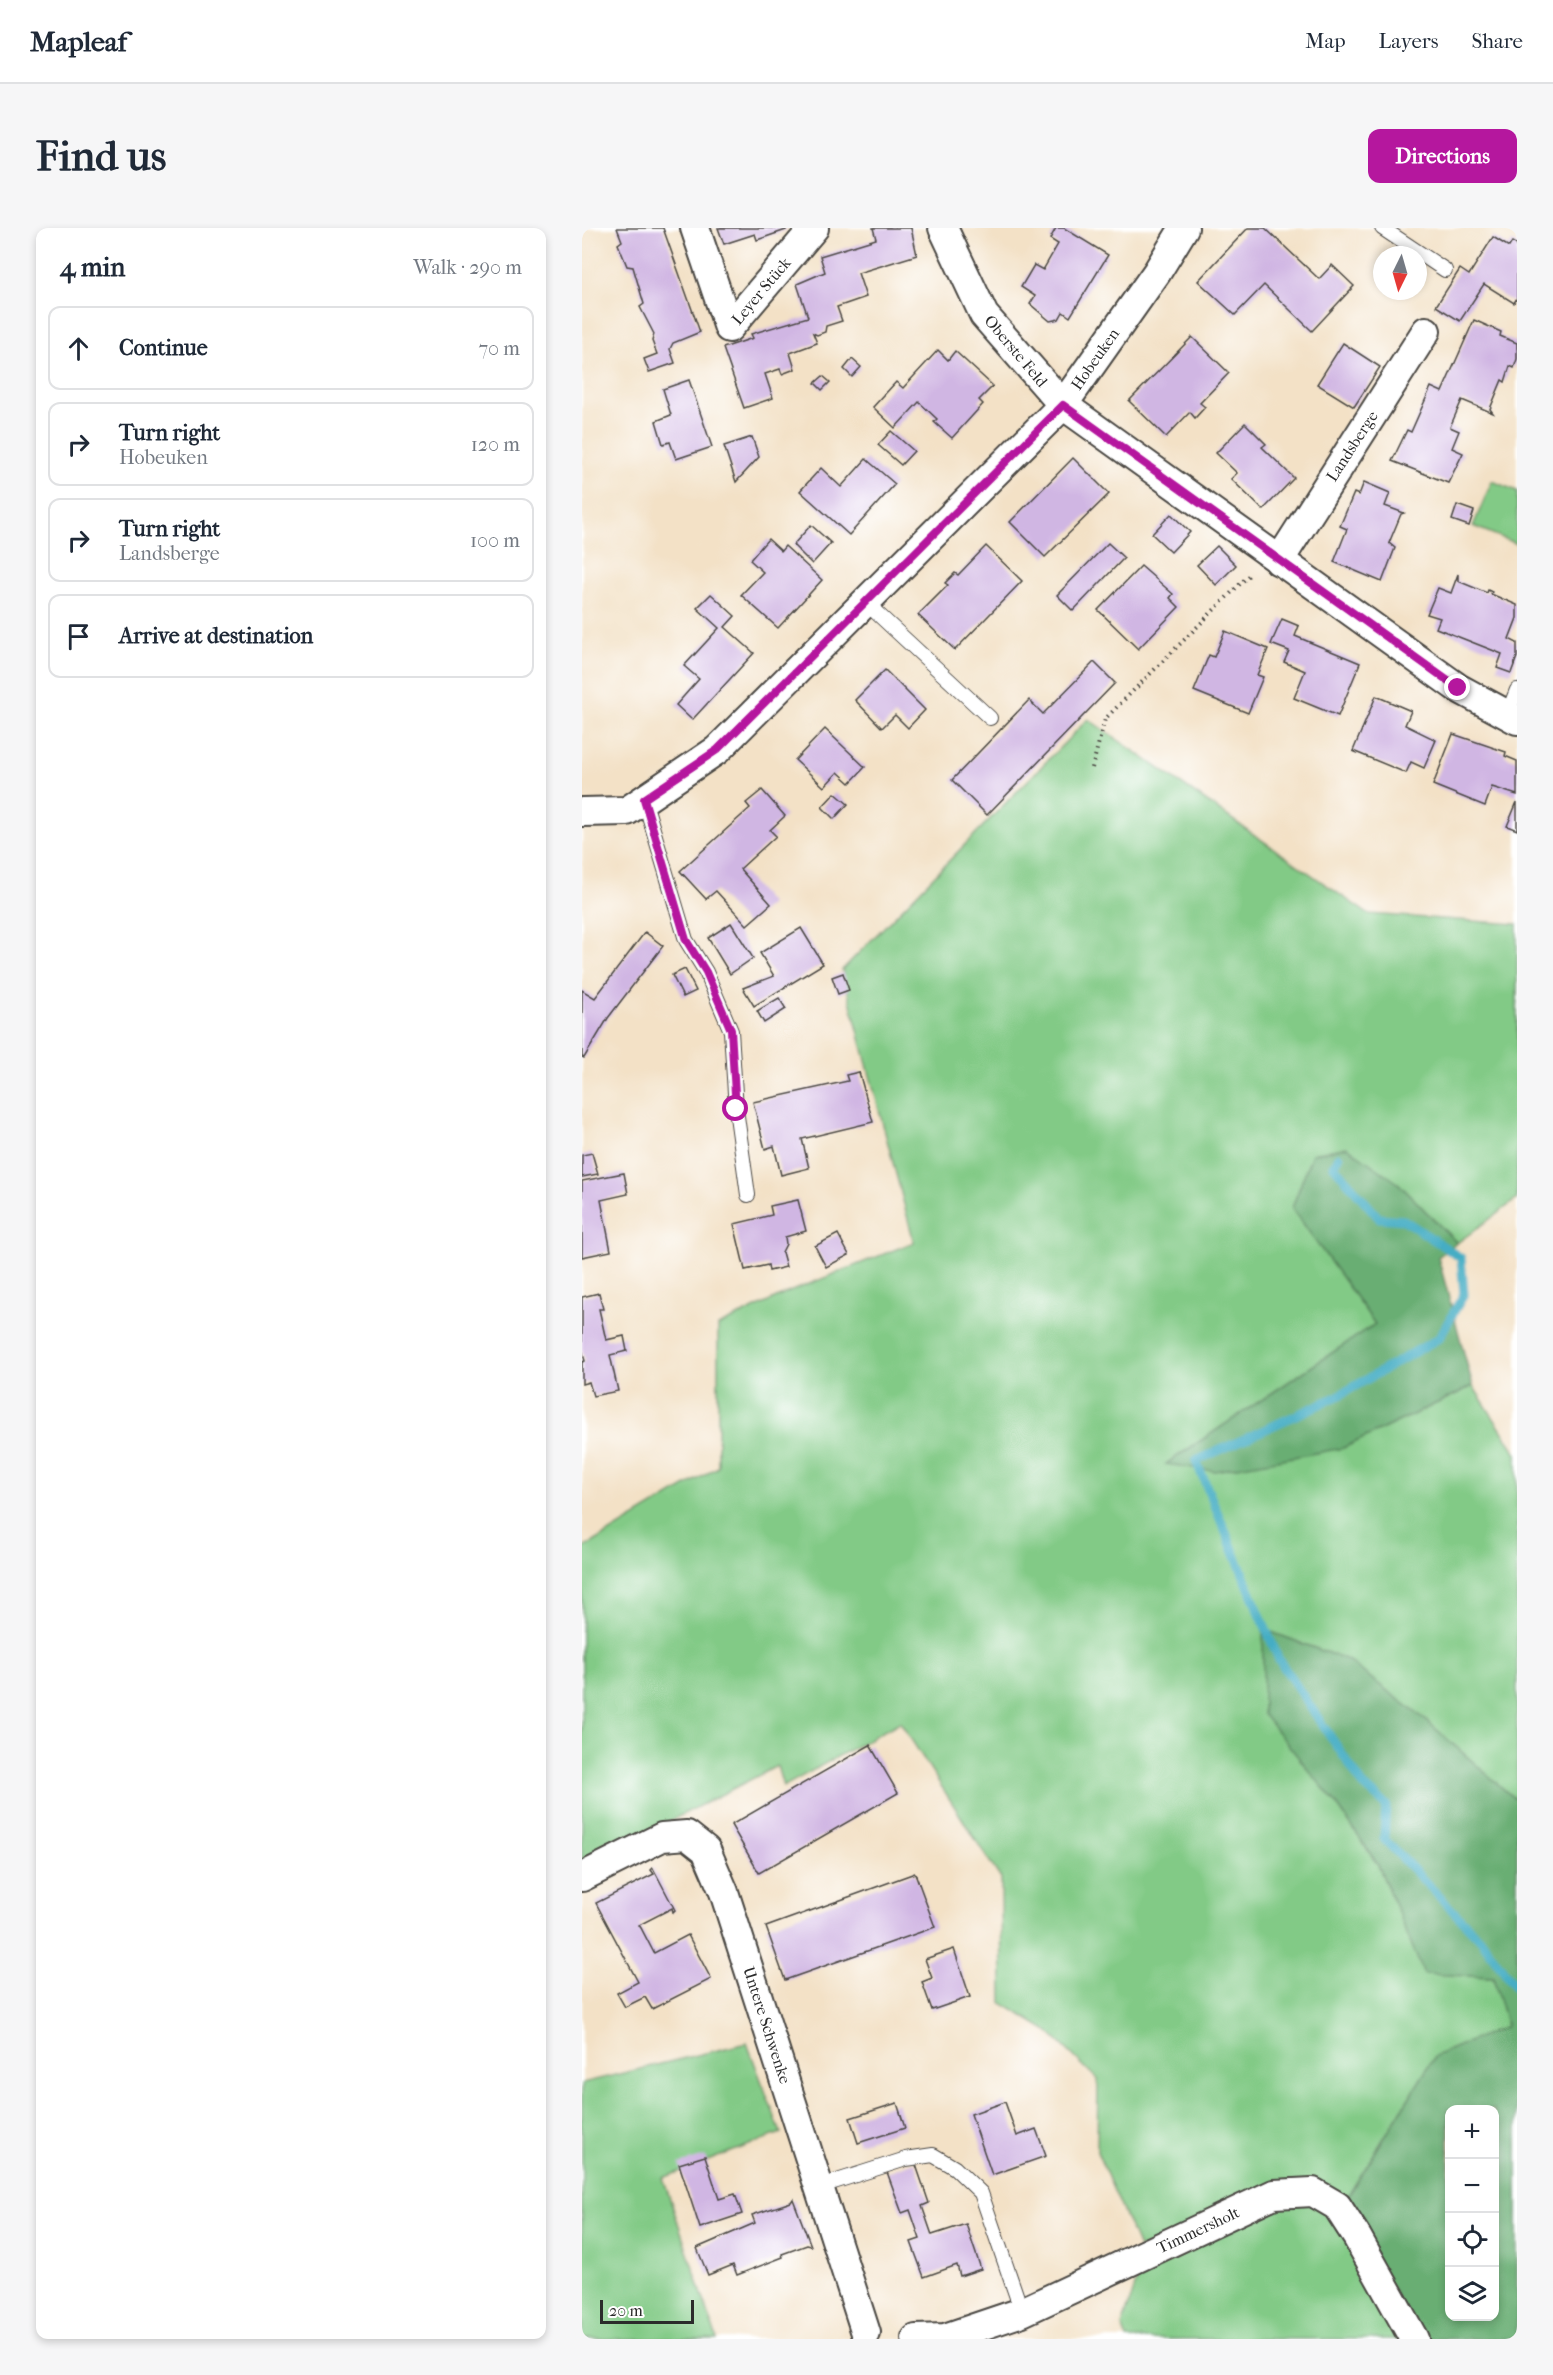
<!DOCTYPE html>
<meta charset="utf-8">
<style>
:root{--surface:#fff;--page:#f6f6f7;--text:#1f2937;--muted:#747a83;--line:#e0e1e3;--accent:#b5179e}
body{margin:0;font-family:"IM FELL French Canon",serif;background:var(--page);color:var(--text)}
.controls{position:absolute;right:18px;bottom:18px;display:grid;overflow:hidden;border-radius:12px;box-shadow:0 3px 9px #0003}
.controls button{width:54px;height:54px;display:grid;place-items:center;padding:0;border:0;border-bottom:2px solid var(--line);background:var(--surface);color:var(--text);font:30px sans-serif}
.compass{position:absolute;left:791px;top:18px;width:54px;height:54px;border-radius:50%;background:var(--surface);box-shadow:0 3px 9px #0003;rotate:185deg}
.scale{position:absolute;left:18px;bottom:15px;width:94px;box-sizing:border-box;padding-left:6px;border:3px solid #2b2b2b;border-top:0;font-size:16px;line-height:21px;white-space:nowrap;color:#2b2b2b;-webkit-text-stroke:4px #fff;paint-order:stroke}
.stop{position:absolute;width:18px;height:18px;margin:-14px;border:4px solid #b5179e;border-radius:50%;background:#fff}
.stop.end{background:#b5179e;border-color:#fff;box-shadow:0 2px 6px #0008}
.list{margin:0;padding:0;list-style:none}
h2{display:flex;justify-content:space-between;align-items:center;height:78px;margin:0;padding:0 24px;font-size:26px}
h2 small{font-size:20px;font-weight:400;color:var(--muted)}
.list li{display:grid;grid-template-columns:39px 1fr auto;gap:18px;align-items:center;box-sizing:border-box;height:84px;margin:0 12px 12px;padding:0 12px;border:2px solid var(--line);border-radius:12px}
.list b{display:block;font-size:22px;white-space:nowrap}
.list p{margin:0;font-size:20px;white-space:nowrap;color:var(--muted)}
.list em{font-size:20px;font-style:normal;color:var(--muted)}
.icon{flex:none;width:33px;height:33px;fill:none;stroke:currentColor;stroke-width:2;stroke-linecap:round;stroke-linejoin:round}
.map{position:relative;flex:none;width:935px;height:2111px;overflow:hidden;border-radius:12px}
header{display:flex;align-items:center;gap:36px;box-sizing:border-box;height:84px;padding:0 30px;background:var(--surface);border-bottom:2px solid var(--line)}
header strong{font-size:28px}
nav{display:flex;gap:33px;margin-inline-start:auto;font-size:21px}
.intro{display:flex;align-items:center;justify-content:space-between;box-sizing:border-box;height:144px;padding:0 36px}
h1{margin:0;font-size:42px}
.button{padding:15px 27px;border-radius:12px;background:var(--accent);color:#fff;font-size:21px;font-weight:700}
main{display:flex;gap:36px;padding:0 36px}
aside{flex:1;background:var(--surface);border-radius:12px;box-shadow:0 3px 9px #0003}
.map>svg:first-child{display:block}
.green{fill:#82ca86;stroke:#567a58;stroke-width:1.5}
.forest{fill:#69ae73;stroke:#4a6c4f;stroke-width:1.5;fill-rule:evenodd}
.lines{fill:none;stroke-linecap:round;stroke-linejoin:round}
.stream{stroke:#44adc4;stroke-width:9}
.building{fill:#d0b6e3}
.service-casing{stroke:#494642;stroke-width:16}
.minor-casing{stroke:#494642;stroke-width:32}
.path{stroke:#494642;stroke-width:4;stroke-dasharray:1.5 4.5;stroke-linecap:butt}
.service{stroke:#fff;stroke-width:14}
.minor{stroke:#fff;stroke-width:28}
.route{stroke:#b5179e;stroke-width:8}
.labels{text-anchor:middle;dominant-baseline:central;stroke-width:5;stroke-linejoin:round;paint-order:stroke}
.street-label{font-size:16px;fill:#2b2b2b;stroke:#fff}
</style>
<header>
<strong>Mapleaf</strong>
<nav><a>Map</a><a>Layers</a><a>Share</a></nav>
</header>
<div class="intro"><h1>Find us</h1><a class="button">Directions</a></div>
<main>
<aside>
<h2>4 min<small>Walk · 290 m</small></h2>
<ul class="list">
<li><svg class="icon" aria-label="ahead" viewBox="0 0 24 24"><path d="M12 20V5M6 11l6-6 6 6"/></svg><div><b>Continue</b></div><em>70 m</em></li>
<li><svg class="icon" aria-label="right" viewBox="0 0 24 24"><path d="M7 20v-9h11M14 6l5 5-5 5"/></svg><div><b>Turn right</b><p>Hobeuken</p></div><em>120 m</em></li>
<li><svg class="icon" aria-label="right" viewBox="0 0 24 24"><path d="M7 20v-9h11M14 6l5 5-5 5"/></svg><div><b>Turn right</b><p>Landsberge</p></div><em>100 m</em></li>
<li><svg class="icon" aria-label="arrive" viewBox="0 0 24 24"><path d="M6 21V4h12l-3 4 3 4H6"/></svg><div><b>Arrive at destination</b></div></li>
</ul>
</aside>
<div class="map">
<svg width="935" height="2111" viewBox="0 0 935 2111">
<rect width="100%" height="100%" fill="#fff"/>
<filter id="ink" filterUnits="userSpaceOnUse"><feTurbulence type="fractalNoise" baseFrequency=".0167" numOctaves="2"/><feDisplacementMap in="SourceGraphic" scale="12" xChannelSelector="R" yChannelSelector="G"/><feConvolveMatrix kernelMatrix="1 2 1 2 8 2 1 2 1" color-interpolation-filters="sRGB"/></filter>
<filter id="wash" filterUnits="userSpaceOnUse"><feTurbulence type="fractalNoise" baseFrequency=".008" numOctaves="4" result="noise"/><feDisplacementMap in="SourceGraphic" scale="24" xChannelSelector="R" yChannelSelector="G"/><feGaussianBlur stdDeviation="1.35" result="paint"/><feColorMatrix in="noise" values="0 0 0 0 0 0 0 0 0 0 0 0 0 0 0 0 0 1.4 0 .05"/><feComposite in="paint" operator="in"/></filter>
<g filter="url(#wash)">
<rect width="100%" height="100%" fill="#f3e1c6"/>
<g class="green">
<polygon points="910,253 935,263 935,316 891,298"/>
<polygon points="506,491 786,686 935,696 935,971 875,1015 816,955 710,980 793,1096 585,1235 761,1220 891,1158 935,1226 935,1573 846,1494 765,1432 681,1401 756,1578 796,1637 842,1745 911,1749 925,1798 853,1828 761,1976 732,1959 557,2020 515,1924 516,1852 467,1804 420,1775 419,1651 318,1494 201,1559 195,1538 0,1638 0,1321 136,1239 136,1098 207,1064 332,1014 260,742"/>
<polygon points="165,1815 199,1905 81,1950 135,2111 0,2111 0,1855"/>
<polygon points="695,1972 733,1972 759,1997 825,2111 545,2111 540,2098 559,2040"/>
</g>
<g class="forest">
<polygon points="765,919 816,955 875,1015 856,1029 891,1158 761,1220 633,1243 584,1236 793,1096 710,980 730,926"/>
<path d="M 681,1401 L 765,1432 L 846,1494 L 935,1573 L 935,2111 L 838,2111 L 761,1976 L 853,1828 L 925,1798 L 911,1749 L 842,1746 L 796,1637 L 756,1578 L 681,1486 ZM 867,1882 L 912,1882 L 912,2088 L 867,2088 Z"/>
</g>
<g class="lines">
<polyline class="stream" points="757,929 752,938 797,990 822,992 879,1030 882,1066 857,1110 756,1168 614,1233 697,1432 781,1557 804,1577 802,1611 900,1713 935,1761"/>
</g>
<g id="blocks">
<g class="building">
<polygon points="35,0 81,0 118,104 91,115 88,121 93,135 67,144 62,131 75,126 70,113 72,106 58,79 62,76 51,39 45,38 36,16 40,13"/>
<polygon points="136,0 203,0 204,2 175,12 173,6 142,16"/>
<polygon points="291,0 329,0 335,27 276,45 284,69 255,79 260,93 244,98 243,104 235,107 231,105 235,115 208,125 213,141 200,146 198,141 183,146 191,170 162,180 141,120 171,110 169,106 226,89 215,56 243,44 238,28 294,11"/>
<polygon points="474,0 482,0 526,27 488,89 481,84 477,91 468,93 448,76 453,68 439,59 452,37 461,42 476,16 468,11"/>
<polygon points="666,0 683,0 737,51 750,37 772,58 730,103 682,57 653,87 616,53"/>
<polygon points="911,9 927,19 930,14 935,17 935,70 932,75 902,56 878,93 854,78 878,41 887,47"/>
<polygon points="892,92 919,104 918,108 935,115 935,131 932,140 928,138 923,154 920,152 908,181 911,185 880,172 868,199 877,203 870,220 881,225 866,255 810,233 825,202 829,204 849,159 860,164"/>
<polygon points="610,109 647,145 618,175 623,179 613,190 608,184 584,209 547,173"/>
<polygon points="761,115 798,139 772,179 735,156"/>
<polygon points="356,122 366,132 373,123 411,158 397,172 401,176 370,210 352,194 355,191 337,174 313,200 291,179 314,154 321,160"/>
<polygon points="270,131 279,139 270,149 262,141"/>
<polygon points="241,148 248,154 240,162 233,155"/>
<polygon points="107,152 130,219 94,231 88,214 81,216 74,193 89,187 81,161"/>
<polygon points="663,195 684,216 680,219 712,250 681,282 649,251 655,245 634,225"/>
<polygon points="309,203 332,223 319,237 296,217"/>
<polygon points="170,209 177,229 154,254 142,218"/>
<polygon points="491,230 527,266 463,329 428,294"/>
<polygon points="284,231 313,256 267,307 218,263 239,240 259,259"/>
<polygon points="782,254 808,265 803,278 822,285 819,286 807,315 813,320 800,354 752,334 765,301 758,298 772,265 777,267"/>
<polygon points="875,277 892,283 887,298 870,292"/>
<polygon points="589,286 608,304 589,324 570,306"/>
<polygon points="229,297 249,315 230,336 211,317"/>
<polygon points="186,311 199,323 203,318 240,352 196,400 159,367 181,344 168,332"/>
<polygon points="526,315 542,330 491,383 475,367"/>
<polygon points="404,318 440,353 373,422 336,387 366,357 363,355 373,345 376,347"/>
<polygon points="635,318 654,337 634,357 615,337"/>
<polygon points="559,338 591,366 588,370 597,379 556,421 516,382"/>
<polygon points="876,346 876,353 905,365 906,362 910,364 909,366 935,377 935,390 927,411 935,415 935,429 929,445 915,440 920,426 854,400 858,390 845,386 856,360 869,365"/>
<polygon points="129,366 153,388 143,399 172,425 110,492 94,477 117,451 102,438 137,400 115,380"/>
<polygon points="700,391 717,398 713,408 778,435 756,488 712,470 723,443 702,434 707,423 689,416"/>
<polygon points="643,403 686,421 675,447 681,449 666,485 612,463 627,427 632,429"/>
<polygon points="512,434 533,455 405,587 370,552 447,472 461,486"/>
<polygon points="303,442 343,482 326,500 313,487 300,500 273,472"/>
<polygon points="794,468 829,483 823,497 854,512 842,540 829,534 824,545 771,523"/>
<polygon points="243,501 283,539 268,555 256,544 242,559 213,532"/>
<polygon points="871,506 924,524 923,528 935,533 935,567 910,559 903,578 851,557"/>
<polygon points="180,562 203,588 188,602 194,608 158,641 189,676 165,697 134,663 124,671 98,643 168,580 164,575"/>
<polygon points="253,565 266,576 252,591 240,579"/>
<polygon points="935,574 935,602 925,598"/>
<polygon points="149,695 171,730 148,746 126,710"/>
<polygon points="219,700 241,736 172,778 161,760 192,748 178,725"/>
<polygon points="63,704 81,718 26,790 2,830 0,829 0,762 13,770"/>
<polygon points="103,741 114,763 101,769 90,747"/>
<polygon points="261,745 267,762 256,766 250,749"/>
<polygon points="197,770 204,781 182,795 175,783"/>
<polygon points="277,844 291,894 220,911 227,940 199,947 192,918 183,921 171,874 266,853 264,847"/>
<polygon points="10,925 16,946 0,949 0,927"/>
<polygon points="42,945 46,966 19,972 29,1023 0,1029 0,953"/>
<polygon points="216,972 224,1003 203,1009 204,1016 200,1024 204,1039 187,1043 186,1037 163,1042 152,996 190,987 188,978"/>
<polygon points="256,1006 267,1027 244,1039 233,1018"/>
<polygon points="17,1065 21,1081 17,1081 24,1112 42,1108 45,1123 28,1127 36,1163 11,1168 7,1154 0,1156 0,1134 3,1133 0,1122 0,1069"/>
<polygon points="288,1517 316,1565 177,1645 149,1597"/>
<polygon points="71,1640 93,1682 91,1684 90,1680 57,1697 59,1700 72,1725 106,1707 129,1751 70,1781 63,1769 43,1779 35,1765 56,1754 14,1675 72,1646 69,1642"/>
<polygon points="333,1645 353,1699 203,1752 184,1699"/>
<polygon points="372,1721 388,1769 350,1782 340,1754 350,1750 343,1731"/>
<polygon points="423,1874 435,1908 454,1901 464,1928 410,1947 389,1886"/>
<polygon points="315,1875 323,1900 276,1915 268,1890"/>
<polygon points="123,1928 137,1971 153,1966 160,1986 118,2000 97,1936"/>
<polygon points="333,1934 347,1975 340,1978 350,2007 384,1996 399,2041 378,2048 375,2037 342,2049 329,2014 338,2011 328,1982 320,1985 305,1944"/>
<polygon points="211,1971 229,2018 225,2017 200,2026 201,2029 155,2047 151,2037 126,2047 115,2020 173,1995 170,1987 209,1974"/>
</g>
</g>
</g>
<g filter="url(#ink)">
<use href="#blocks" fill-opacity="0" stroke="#494642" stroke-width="1.5"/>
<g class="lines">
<g class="service-casing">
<g id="service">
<polyline points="800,0 863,42"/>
<polyline points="283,374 408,490"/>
<polyline points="925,487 935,462"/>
<polyline points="62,571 104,712 124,744 149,803 154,881 166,967"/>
<polyline points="236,1959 324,1931 351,1927 373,1940 399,1965 440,2084"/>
</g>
</g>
<g class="minor-casing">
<g id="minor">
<polyline points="113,0 147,100 232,0"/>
<polyline points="361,0 402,87 481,177 876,460 935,492"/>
<polyline points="697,333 844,103"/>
<polyline points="0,584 45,583 135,522 481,177 575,44 602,0"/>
<polyline points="0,1649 80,1609 105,1607 124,1622 142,1664 284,2105"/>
<polyline points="334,2111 363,2110 440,2084 692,1966 731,1964 755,1978 775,2009 832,2111"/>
</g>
</g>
<polyline class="path" points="510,540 523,491 668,346"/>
<use href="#service" class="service"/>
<use href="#minor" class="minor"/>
</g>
</g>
<g class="lines" filter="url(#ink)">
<polyline class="route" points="154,881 149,802 124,744 104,712 62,571 135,522 481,177 876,460"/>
</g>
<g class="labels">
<g class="street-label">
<text transform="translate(179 63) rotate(-50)">Leyer Stück</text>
<text transform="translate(434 123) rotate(50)">Oberste Feld</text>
<text transform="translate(513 131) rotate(-55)">Hobeuken</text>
<text transform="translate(770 218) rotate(-57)">Landsberge</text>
<text transform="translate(185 1797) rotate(72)">Untere Schwenke</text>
<text transform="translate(616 2002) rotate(-25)">Timmersholt</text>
</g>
</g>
</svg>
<div class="controls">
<button>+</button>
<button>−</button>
<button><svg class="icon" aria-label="locate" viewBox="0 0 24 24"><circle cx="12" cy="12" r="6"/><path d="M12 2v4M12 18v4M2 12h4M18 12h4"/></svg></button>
<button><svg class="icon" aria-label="layers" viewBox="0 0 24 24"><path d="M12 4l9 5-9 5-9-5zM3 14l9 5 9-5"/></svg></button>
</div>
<svg class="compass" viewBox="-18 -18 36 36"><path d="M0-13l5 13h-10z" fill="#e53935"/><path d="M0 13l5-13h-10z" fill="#747a83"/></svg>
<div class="scale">20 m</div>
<div class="stop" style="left:154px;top:881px"></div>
<div class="stop end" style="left:876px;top:460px"></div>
</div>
</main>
